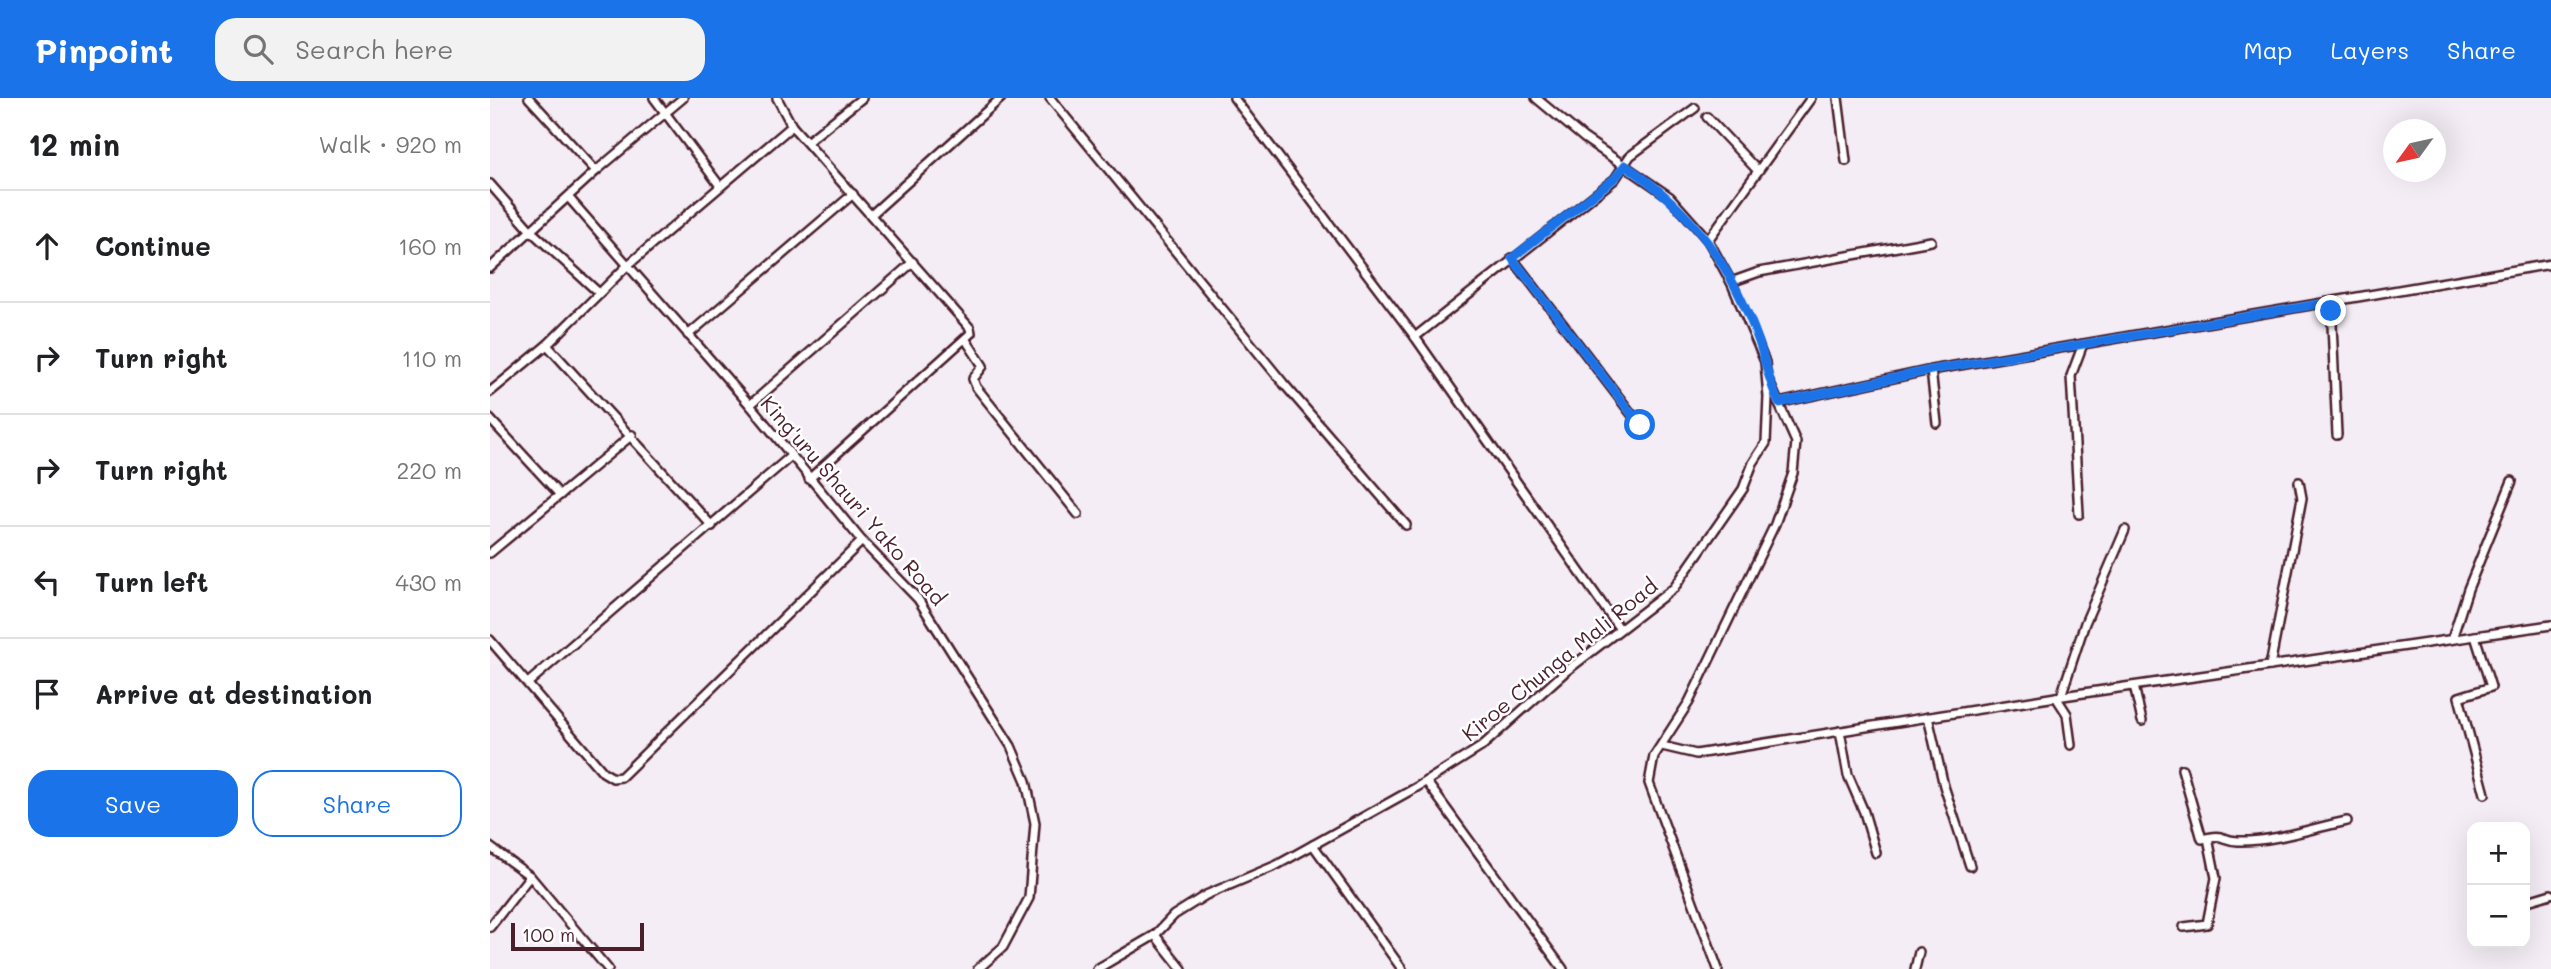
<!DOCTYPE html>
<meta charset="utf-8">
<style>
:root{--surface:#fff;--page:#f2f2f2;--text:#202124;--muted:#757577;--line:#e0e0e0;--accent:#1a73e8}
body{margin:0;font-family:Mali,sans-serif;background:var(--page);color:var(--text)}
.controls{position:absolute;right:21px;bottom:21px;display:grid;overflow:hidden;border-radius:14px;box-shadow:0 7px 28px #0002}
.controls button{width:63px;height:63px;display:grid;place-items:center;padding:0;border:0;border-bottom:2px solid var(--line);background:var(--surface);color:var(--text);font:35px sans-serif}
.compass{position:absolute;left:1893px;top:21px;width:63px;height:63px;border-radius:50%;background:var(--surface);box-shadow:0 7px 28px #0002;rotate:237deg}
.scale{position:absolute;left:21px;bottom:18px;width:133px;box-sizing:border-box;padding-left:7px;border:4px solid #4a1f2b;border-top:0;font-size:19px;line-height:24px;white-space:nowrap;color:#4a1f2b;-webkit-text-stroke:5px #fff;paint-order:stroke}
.stop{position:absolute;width:21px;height:21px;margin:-16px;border:5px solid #1a73e8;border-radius:50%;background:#fff}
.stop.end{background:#1a73e8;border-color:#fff;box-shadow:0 2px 7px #0008}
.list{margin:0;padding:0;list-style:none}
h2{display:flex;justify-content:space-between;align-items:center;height:91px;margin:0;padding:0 28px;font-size:30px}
h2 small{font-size:23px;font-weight:400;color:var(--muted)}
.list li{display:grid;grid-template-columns:46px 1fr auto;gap:21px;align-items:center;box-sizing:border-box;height:112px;padding:0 28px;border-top:2px solid var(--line)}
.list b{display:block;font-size:26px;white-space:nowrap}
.list em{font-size:23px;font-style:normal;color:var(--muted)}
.actions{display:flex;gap:14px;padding:21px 28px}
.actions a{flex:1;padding:16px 0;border:2px solid var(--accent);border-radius:21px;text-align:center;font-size:24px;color:var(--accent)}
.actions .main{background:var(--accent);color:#fff}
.icon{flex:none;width:38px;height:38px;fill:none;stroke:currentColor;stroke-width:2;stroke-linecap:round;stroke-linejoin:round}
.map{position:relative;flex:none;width:2061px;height:871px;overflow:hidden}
header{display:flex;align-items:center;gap:42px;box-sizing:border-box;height:98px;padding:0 35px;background:var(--accent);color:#fff}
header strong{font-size:33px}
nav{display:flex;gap:38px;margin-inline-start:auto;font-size:24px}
.search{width:490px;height:63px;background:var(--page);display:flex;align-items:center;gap:18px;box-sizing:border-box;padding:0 24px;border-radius:21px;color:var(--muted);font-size:26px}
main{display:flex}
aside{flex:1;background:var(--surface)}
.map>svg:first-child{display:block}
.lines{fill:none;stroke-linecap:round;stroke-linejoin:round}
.street-casing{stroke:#4a1f2b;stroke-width:12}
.street{stroke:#fff;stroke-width:7}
.route{stroke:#1a73e8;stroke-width:9}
.labels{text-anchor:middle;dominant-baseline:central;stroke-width:5;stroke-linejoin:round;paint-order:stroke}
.street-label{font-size:21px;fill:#4a1f2b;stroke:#fff}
</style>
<header>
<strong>Pinpoint</strong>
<div class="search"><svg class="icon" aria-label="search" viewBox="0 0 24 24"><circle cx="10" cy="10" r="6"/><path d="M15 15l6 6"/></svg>Search here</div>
<nav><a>Map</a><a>Layers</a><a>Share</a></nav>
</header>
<main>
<aside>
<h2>12 min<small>Walk · 920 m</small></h2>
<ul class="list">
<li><svg class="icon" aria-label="ahead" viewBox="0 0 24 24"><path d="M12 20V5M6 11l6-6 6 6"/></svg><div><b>Continue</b></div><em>160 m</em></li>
<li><svg class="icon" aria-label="right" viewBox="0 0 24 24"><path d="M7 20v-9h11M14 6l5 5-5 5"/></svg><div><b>Turn right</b></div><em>110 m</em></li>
<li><svg class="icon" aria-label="right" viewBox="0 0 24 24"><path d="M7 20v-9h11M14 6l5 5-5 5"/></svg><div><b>Turn right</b></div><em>220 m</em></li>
<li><svg class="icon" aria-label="left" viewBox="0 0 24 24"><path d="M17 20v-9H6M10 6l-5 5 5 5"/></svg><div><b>Turn left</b></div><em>430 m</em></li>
<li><svg class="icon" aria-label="arrive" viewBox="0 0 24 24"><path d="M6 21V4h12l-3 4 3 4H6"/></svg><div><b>Arrive at destination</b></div></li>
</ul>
<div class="actions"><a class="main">Save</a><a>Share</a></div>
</aside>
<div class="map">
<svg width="2061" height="871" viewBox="0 0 2061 871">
<rect width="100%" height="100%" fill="#f4edf5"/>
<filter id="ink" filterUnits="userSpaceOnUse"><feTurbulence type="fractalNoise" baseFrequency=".0143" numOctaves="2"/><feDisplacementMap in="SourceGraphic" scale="14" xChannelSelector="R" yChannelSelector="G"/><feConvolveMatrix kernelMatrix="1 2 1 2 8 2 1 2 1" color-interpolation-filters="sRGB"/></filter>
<g filter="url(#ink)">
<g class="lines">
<g class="street-casing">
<g id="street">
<polyline points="39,0 106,73"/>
<polyline points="164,0 230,88"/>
<polyline points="287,0 302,28 480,230 481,235 319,381"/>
<polyline points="560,0 794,286 916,427"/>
<polyline points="744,0 925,239 1129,530"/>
<polyline points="1348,0 1356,63"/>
<polyline points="1217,19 1268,73"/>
<polyline points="317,44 372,0"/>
<polyline points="0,86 41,133 109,195"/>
<polyline points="79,100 260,307 372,443 428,501 521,648 536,683 545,725 539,800 513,849 488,871"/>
<polyline points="381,117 511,0"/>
<polyline points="1218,142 1321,0"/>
<polyline points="1022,160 1150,327"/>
<polyline points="0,170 106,73 193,0"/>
<polyline points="1241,184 1269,174 1441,143"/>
<polyline points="1841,204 1847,337"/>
<polyline points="198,237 363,96"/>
<polyline points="925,239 1125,81 1140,58 1205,10"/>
<polyline points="476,242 493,268 483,281 486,289 588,416"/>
<polyline points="57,247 222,428"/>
<polyline points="1441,272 1447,325"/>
<polyline points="0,294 57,247 138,167 302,28"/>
<polyline points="1288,305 1441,272 2061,166"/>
<polyline points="260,307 423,164"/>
<polyline points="0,321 70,397"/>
<polyline points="1589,416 1581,278 1593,246"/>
<polyline points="0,455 142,337"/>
<polyline points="1985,538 2001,589 1969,599 1995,696"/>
<polyline points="1962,541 1978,491 2022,383"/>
<polyline points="0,542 113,674 123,680 131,679 372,443"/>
<polyline points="1780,568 1812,400 1809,384"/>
<polyline points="38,585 301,358"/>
<polyline points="1644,588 1652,623"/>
<polyline points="1571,598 1595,525 1635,432"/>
<polyline points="1566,599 1577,616 1581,647"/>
<polyline points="1438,619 1454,688 1480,768"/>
<polyline points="1350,633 1358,677 1374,714 1386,755"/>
<polyline points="1172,648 1206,656 1566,599 2061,527"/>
<path d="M 1692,671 L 1712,741 C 1736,735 1729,742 1748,743 C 1783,744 1823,730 1857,723"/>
<polyline points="936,683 1073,871"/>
<polyline points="823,747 912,871"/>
<polyline points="0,749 40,778 118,871"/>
<polyline points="2041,802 2061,796"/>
<polyline points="0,829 40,778"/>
<polyline points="1694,829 1717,826 1726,780 1718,740"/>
<polyline points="665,837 692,871"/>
<polyline points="607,871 665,837 684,817 716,797 787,767 927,689 991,649 1075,574 1184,490 1253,391 1263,365 1276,345 1278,299 1275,264 1241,184 1218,142 1180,99 1094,40 1046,0"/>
<polyline points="1228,871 1159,685 1164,658 1199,604 1285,426 1303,375 1306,344 1279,284"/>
<polyline points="1425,871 1429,854"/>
</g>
</g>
<use href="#street" class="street"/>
</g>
</g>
<g class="lines" filter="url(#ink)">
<path class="route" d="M 1150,327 L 1022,160 L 1125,80 L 1135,67 C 1202,112 1242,168 1269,244 C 1276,266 1279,284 1289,305 L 1441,272 L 1841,204 L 1841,213"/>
</g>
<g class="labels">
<g class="street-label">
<text transform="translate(364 402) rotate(49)">King'uru Shauri Yako Road</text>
<text transform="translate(1069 561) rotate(-39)">Kiroe Chunga Mali Road</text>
</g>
</g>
</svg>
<div class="controls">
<button>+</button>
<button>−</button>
</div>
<svg class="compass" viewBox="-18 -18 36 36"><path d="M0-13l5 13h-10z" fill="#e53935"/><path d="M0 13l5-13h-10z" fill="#757577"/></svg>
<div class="scale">100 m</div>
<div class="stop" style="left:1150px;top:327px"></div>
<div class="stop end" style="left:1841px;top:213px"></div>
</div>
</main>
